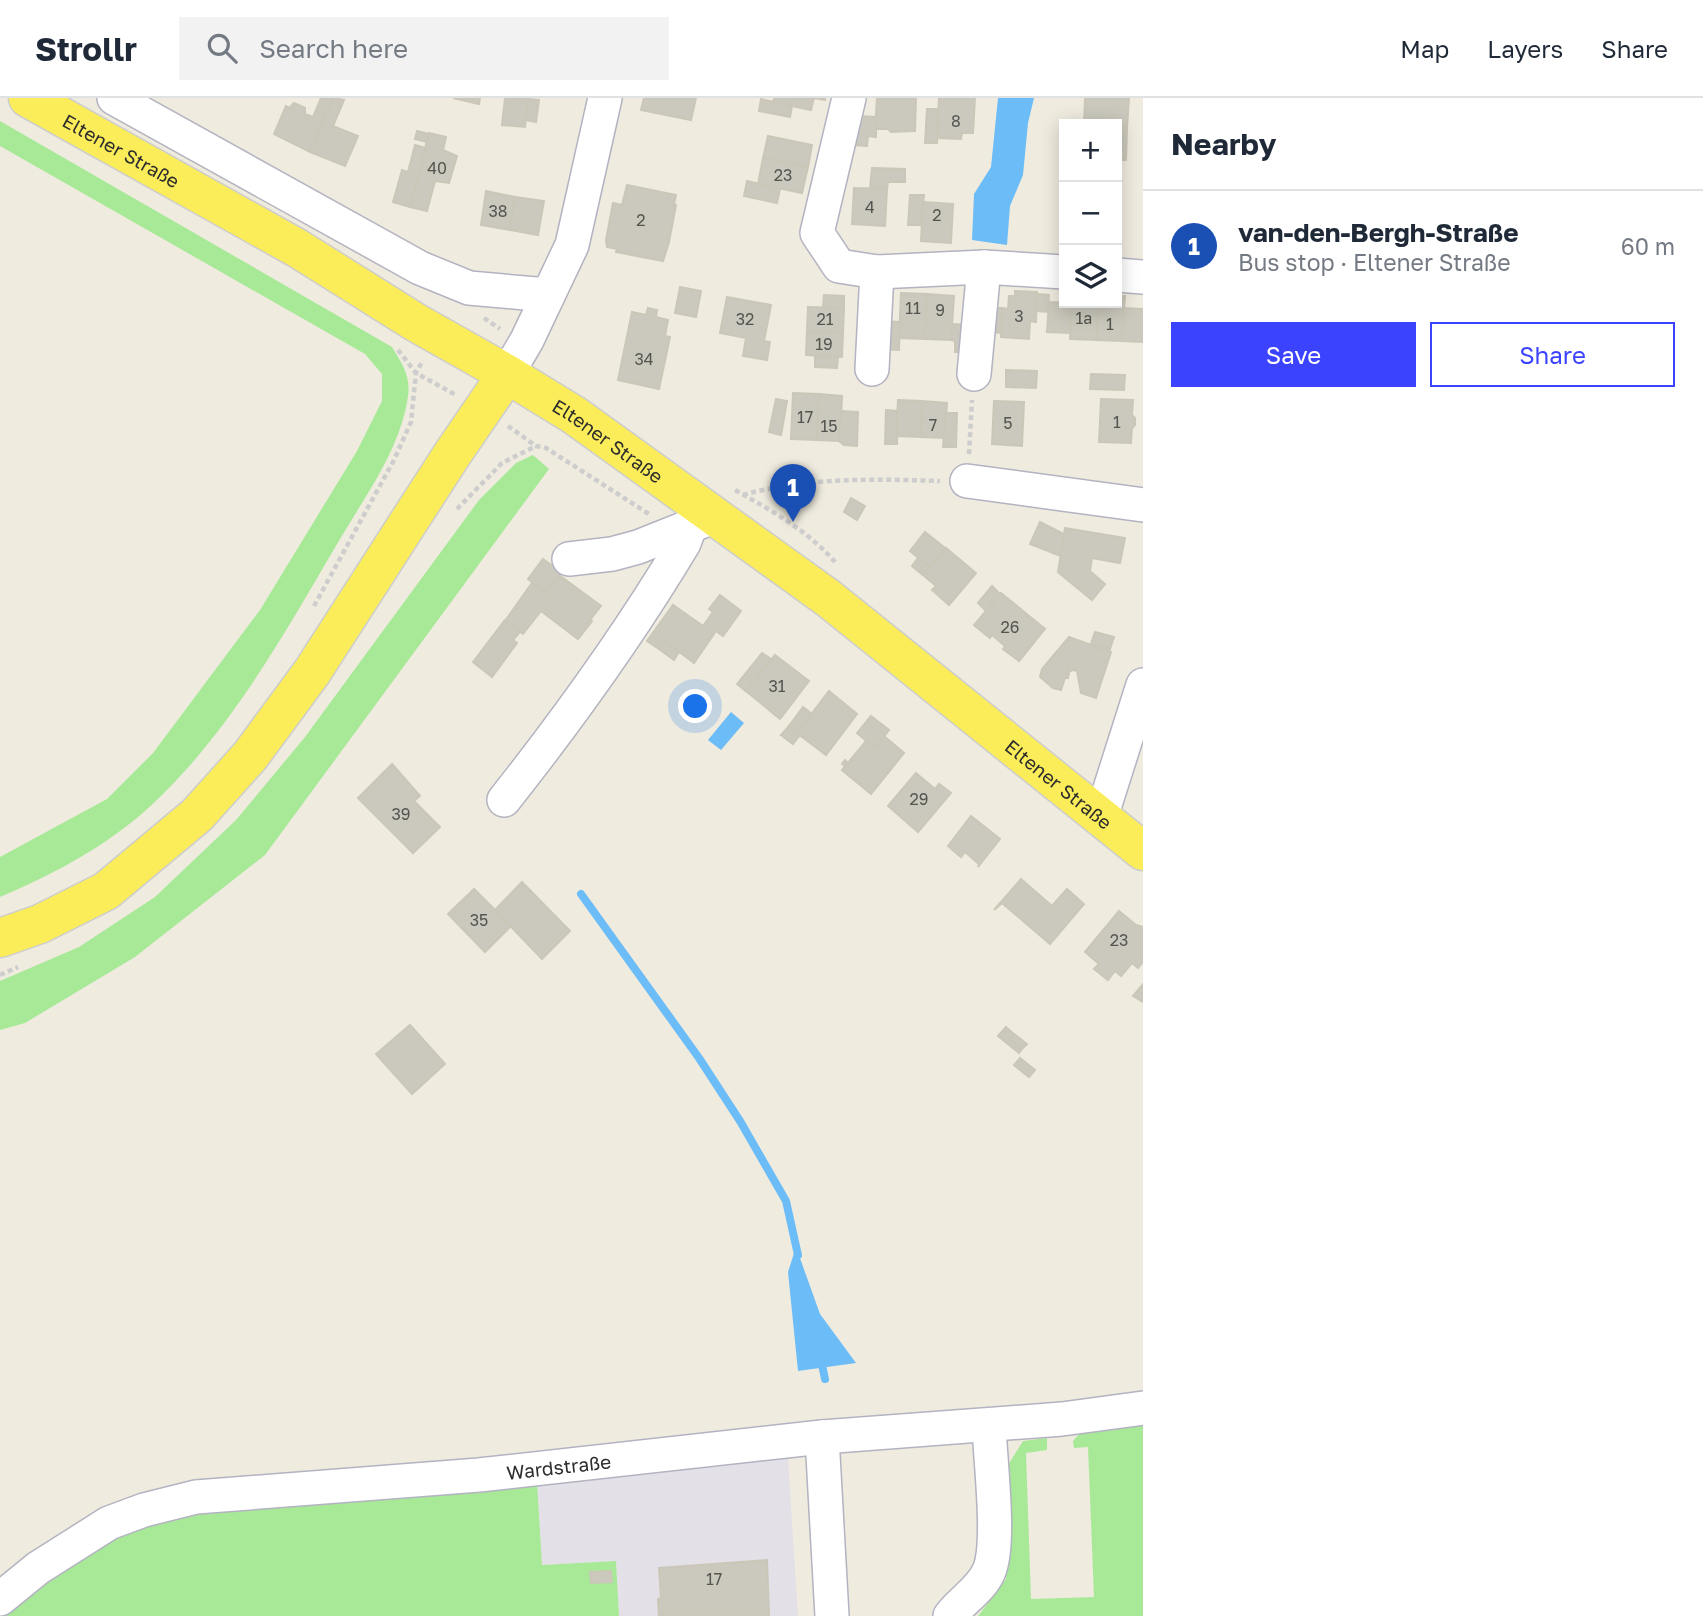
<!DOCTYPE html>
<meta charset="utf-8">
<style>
:root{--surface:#fff;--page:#f2f2f3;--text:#1f2937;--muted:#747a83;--line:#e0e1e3;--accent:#3c43ff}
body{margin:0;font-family:"Golos Text",sans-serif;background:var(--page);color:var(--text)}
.controls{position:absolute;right:21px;top:21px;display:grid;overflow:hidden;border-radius:0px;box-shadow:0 4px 18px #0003}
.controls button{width:63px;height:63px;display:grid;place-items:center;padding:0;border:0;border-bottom:2px solid var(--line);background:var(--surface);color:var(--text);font:35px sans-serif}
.you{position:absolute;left:696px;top:609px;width:24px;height:24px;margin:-18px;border:5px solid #fff;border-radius:50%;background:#1a73e8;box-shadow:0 0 0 10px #1a73e833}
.badge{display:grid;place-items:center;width:46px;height:46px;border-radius:50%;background:var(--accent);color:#fff;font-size:23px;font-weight:700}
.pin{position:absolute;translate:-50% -58px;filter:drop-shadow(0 2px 4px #0008)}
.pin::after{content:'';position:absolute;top:37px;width:24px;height:21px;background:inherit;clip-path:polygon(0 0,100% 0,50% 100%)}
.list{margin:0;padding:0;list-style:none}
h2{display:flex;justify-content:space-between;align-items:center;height:91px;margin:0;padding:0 28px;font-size:30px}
h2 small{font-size:23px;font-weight:400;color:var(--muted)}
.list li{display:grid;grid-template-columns:46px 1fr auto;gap:21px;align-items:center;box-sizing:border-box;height:112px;padding:0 28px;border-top:2px solid var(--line)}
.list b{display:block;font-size:26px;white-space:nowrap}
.list p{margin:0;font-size:23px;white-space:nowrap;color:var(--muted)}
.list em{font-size:23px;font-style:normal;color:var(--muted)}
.actions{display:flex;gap:14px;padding:21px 28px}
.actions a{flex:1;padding:16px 0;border:2px solid var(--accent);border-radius:0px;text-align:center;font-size:24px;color:var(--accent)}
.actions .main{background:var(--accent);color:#fff}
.icon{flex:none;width:38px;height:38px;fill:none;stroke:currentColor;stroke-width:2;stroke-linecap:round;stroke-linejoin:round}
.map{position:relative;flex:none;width:1143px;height:1518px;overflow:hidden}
header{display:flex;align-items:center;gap:42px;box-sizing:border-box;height:98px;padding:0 35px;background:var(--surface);border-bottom:2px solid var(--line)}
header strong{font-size:33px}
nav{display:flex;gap:38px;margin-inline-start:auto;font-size:24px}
.search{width:490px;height:63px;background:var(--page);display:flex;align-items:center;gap:18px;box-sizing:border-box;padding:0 24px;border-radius:0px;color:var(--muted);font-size:26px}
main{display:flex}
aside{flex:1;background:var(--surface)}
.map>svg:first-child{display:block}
.industrial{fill:#e3e0e8}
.green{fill:#a8e998}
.water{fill:#6cbdf7}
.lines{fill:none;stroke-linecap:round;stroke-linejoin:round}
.stream{stroke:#6cbdf7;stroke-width:8}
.building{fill:#cbc9bd;stroke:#cbc7b8;stroke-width:2}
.minor-casing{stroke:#b3b3c1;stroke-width:36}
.major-casing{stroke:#cdcdcd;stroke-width:41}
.path{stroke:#cdcdcd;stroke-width:4.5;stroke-dasharray:5 3.5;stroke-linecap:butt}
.minor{stroke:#fff;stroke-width:33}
.major{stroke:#fbed59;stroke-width:38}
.labels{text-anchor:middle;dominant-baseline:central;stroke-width:7;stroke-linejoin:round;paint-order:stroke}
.number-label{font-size:16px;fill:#545451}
.street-label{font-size:19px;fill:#2d2d2d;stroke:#fff}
</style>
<header>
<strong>Strollr</strong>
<div class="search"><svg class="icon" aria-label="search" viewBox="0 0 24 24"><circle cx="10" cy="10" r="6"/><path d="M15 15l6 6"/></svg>Search here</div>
<nav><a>Map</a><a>Layers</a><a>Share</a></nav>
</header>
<main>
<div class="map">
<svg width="1143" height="1518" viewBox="0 0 1143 1518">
<rect width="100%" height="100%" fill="#efebdf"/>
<polygon class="industrial" points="788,1360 798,1518 619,1518 616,1463 542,1467 537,1384"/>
<g class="green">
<path d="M 0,23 L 392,249 C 402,265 411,279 408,298 C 401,350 366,397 340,441 C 287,531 236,624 161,698 C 116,743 59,774 0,799 L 0,759 L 107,701 L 153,655 L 260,512 L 357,353 L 382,303 L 382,276 L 365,256 L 0,48 Z"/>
<polygon points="533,357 549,371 265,757 135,859 25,925 0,932 0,883 79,849 155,799 236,722 305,639 479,402 516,365"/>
<polygon points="1143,1326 1143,1518 978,1518 1006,1481 1008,1367 1023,1343 1047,1340 1047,1352 1026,1355 1031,1501 1094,1499 1088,1349 1074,1350 1073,1343 1080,1335"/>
<polygon points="537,1384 542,1467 616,1463 619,1518 5,1518 73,1462 134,1431 209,1409"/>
</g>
<g class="water">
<polygon points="998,0 1034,0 1028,25 1023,77 1010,108 1007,147 972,142 974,96 991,69"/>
<polygon points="731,614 744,625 721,652 708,642"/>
<polygon points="796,1149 820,1216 856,1265 798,1273 788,1174"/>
</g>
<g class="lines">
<g class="stream">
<polyline points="581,796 699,960 740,1023 786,1103 798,1157"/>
<polyline points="821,1262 825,1281"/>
</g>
</g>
<g class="building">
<polygon points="321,0 333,0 310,54 274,36 286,8 289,10 294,5 305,10 305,16 313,19"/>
<polygon points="333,0 344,2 333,28 358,38 345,68 310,54"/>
<polygon points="453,0 480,0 479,6"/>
<polygon points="505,0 528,1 525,29 502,27"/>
<polygon points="644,0 696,0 691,22 641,12"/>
<polygon points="774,0 825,0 825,2 814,0 811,12 773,4"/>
<polygon points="877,0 916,0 915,33 891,34 888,31 875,31"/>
<polygon points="939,0 975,0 973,35 962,35 961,41 937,40"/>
<polygon points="1085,0 1129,0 1127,30 1117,29 1117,26 1084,26"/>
<polygon points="528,1 539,2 536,24 525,22"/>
<polygon points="761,1 792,8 790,19 759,13"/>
<polygon points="927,11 938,11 937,45 925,45"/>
<polygon points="858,18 876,19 876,39 868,38 867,48 851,47"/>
<polygon points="1117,29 1127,30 1126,62 1117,62"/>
<polygon points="417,33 429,36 427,44 415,41"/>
<polygon points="429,35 446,39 443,52 457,58 449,85 435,83 427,113 410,109"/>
<polygon points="768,38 812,47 808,69 763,60"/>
<polygon points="415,47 426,50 410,109 393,104 402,72 408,74"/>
<polygon points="763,60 808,69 802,95 758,86"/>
<polygon points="872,70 905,71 905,84 888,84 887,91 870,90"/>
<polygon points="747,83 780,91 777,105 744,98"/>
<polygon points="627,87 676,97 674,106 676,107 669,144 666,138 669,144 663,163 616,154 617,151 607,149 606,142 613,105 622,107"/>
<polygon points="854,90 887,91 885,128 852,126"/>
<polygon points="486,93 515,99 510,132 481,127"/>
<polygon points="1117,93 1120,93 1119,116 1117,116"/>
<polygon points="910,97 924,97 921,127 908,127"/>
<polygon points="515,99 544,103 538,137 510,132"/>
<polygon points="923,104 953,106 951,145 921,143"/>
<polygon points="680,189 701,193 696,219 675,215"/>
<polygon points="1015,193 1037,194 1036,224 1030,223 1029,241 1001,239 1002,210 1008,211 1009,198 1015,198"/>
<polygon points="901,195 927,196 925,241 899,240"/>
<polygon points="927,196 954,198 951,242 925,241"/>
<polygon points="1037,196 1049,197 1048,214 1037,213"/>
<polygon points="824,197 844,198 844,210 823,209"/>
<polygon points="1117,198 1125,198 1122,243 1096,242 1098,205 1117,205"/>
<polygon points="727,199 771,207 764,243 770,244 767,262 743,258 746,240 720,235"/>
<polygon points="1049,204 1072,205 1070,235 1047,234"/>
<polygon points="1072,205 1098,205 1096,242 1070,241"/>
<polygon points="808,209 844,210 843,235 807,233"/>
<polygon points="648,210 657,212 656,219 668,222 665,238 670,239 659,291 618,282 632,214 646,217"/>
<polygon points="991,210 1002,210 1001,235 989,234"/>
<polygon points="1124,210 1143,211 1143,244 1122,243"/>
<polygon points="883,223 900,224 899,252 882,251"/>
<polygon points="952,226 969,227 968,255 955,254 955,243 951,242"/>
<polygon points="807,233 843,235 842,259 806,257"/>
<polygon points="815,258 838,259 837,270 815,269"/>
<polygon points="1006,272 1037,273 1036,290 1006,289"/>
<polygon points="1091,276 1125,277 1124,292 1090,291"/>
<polygon points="793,295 819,296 817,342 791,341"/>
<polygon points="819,296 842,298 840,343 817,342"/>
<polygon points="776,301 787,303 781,337 769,334"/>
<polygon points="1101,301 1133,302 1132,317 1135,320 1135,327 1132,330 1131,345 1099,344"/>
<polygon points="898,302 922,303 921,339 896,338"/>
<polygon points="922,303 947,305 945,340 921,339"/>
<polygon points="994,303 1024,304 1022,348 992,346"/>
<polygon points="886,312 897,313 897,346 885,346"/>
<polygon points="841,313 858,314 857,348 844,347 839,343"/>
<polygon points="946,315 957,315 956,349 943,349"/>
<polygon points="851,400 865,408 857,422 844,414"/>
<polygon points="1040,424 1064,436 1061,458 1030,446"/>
<polygon points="1065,430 1125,440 1120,465 1092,460 1090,473 1105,486 1092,502 1058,474"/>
<polygon points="925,434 945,450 930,469 910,453"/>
<polygon points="946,450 976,475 949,507 932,492 936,488 923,477"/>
<polygon points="918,460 930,469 923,477 912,468"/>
<polygon points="543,461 561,474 546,495 528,481"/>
<polygon points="559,477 601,508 590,522 592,523 578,541 541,513 523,536 505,523 532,485 546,495"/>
<polygon points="992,488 1000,496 986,513 978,505"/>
<polygon points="1001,495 1045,531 1019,563 1003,551 1005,548 992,537 990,540 974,527"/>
<polygon points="720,497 741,513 723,538 716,533 694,565 665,543 659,551 647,543 673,507 703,528 713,514 709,511"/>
<polygon points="505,522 520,534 513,542 517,545 492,579 473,564"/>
<polygon points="1095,534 1114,539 1109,554 1091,546"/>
<polygon points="1069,539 1111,554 1096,600 1081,595 1077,573 1073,572 1067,574 1069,575 1068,580 1065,580 1061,592 1053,590 1040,579 1042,571"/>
<polygon points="665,543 679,554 674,562 659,551"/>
<polygon points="762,555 771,561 746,593 737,586"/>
<polygon points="775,557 809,583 780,621 746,593"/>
<polygon points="829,593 857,616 826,657 797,635"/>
<polygon points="803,609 812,616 797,634 789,628"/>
<polygon points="871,618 889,632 875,650 857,635"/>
<polygon points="789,628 800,637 793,646 781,637"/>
<polygon points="884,638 904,655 871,696 842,672 845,668 842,666 845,662 848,665 866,643 875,650"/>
<polygon points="392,666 420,698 414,703 440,729 413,755 358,700"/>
<polygon points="916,675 935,691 939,686 951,695 918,734 888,708"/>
<polygon points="971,718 1000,741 978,769 979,766 965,754 961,759 948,748"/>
<polygon points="1021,781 1052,808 1067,791 1084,806 1050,846 1002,805 994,812"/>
<polygon points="522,784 570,833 542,861 495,812"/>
<polygon points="474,791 511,828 485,854 448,816"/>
<polygon points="1119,813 1136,827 1143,829 1143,864 1138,870 1132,865 1121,878 1115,873 1108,882 1094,871 1099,866 1085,854"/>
<polygon points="1143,886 1143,904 1133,898"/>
<polygon points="410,927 445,966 412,996 376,956"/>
<polygon points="1006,929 1014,936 1010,941 1022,951 1019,955 998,938"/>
<polygon points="1014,936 1027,946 1022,951 1010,941"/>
<polygon points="1020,960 1035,972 1029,979 1014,967"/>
<polygon points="767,1462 769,1518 659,1518 658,1501 661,1500 659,1470"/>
<polygon points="611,1473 612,1484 591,1485 590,1474"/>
</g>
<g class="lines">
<g class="minor-casing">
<g id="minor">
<polyline points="114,0 420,170 469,190 548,197"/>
<polyline points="849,0 817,135 839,168 877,174 984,169 1064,174"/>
<polyline points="1117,177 1143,179"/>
<polyline points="872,271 877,174"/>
<polyline points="507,276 527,242 572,147 605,0"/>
<polyline points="974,276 984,169"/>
<polyline points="967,383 1143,407"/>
<polyline points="569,461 612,456 638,449 703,423"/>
<path d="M 504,702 C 569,620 630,535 684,445 L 690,429"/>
<polyline points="1101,719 1143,587"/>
<polyline points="822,1339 832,1518"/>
<path id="s1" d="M 0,1501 L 38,1470 L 109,1425 L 144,1412 L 196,1399 L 479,1377 L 822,1339 L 1062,1321 L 1143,1310"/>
<path d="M 950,1518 C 962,1502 981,1492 989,1473 C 1001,1445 990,1362 989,1327"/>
</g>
</g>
<g class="major-casing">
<g id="major">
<path id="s2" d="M 28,0 L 297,150 L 415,224 L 507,276 L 574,317 L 828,500 L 1143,753"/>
<polyline points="0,840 40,826 106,793 197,717 250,658 312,574 451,358 507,276"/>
</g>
</g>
<g class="path">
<polyline points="484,220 500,231"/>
<polyline points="398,252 416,275 456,297"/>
<polyline points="508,328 536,348 546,350 649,416"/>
<polyline points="969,356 972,302"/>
<path d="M 735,392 C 772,413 807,432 835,464"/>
<path d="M 743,397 C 805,379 876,381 940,383"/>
<polyline points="457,411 502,365 536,348"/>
<polyline points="314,508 394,362 411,324 416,275 423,262"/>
<polyline points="0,877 18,869"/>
</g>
<use href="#minor" class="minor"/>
<use href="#major" class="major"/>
</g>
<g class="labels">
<g class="number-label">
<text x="956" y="23">8</text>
<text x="437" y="70">40</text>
<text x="783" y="77">23</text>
<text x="870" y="109">4</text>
<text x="498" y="113">38</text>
<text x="937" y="117">2</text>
<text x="641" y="122">2</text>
<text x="913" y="210">11</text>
<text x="940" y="212">9</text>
<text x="1019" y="218">3</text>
<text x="1084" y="220">1a</text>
<text x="745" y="221">32</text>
<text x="825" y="221">21</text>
<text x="1110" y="226">1</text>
<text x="824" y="246">19</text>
<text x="644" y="261">34</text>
<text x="805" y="319">17</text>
<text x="1117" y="324">1</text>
<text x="1008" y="325">5</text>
<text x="933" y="327">7</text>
<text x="829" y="328">15</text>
<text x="1010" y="529">26</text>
<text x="777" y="588">31</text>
<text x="919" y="701">29</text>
<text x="401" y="716">39</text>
<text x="479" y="822">35</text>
<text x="1119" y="842">23</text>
<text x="714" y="1481">17</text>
</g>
<g class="street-label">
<text stroke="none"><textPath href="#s2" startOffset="107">Eltener Straße</textPath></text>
<text stroke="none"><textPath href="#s2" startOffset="674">Eltener Straße</textPath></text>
<text stroke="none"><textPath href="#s2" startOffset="1241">Eltener Straße</textPath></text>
<text stroke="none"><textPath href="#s1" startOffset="588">Wardstraße</textPath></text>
</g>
</g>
</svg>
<div class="controls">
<button>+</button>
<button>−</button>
<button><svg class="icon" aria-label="layers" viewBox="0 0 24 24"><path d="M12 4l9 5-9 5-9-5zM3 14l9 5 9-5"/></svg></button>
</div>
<div class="you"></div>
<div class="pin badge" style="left:793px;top:424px;background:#1a4fb4">1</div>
</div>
<aside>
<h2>Nearby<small></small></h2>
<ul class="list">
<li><span class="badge" style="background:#1a4fb4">1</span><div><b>van-den-Bergh-Straße</b><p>Bus stop · Eltener Straße</p></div><em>60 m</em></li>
</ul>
<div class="actions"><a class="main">Save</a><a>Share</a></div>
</aside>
</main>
